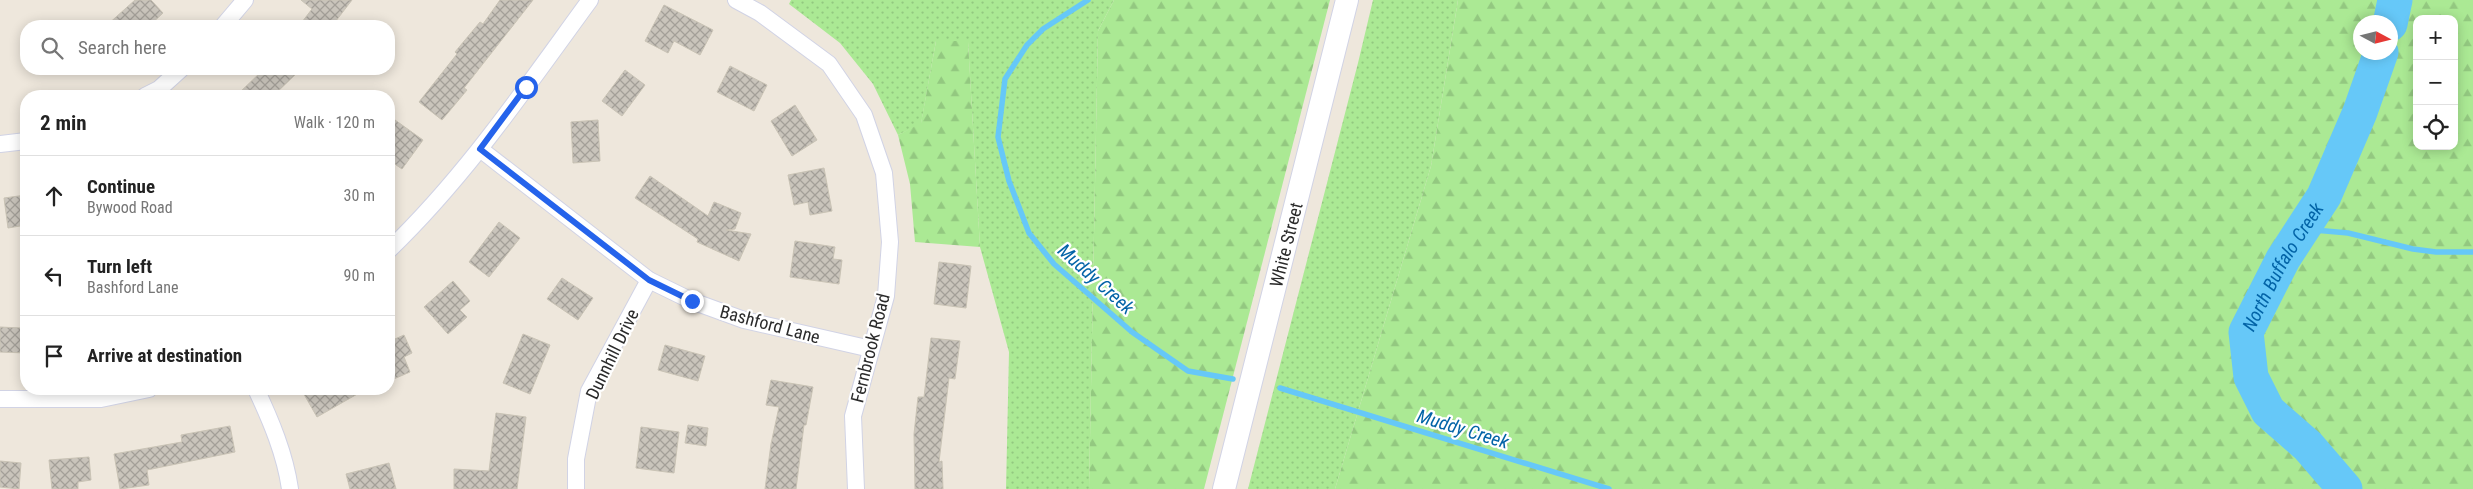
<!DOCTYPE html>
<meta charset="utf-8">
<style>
:root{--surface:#fff;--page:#f6f6f6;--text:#222;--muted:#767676;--line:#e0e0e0}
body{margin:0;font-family:"Roboto Condensed",sans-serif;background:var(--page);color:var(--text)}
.controls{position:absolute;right:15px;top:15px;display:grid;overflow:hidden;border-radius:10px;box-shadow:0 2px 12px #0003}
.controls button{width:45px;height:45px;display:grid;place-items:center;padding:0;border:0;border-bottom:1px solid var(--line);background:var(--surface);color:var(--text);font:25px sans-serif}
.compass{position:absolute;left:2353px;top:15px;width:45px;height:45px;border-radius:50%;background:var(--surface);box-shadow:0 2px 12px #0003;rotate:97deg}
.stop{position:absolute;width:15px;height:15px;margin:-11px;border:4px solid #2563eb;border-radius:50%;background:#fff}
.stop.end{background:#2563eb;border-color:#fff;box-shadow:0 1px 5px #0008}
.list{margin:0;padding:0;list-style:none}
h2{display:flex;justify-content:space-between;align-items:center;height:65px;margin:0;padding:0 20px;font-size:21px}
h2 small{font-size:16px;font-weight:400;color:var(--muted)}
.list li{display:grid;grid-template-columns:32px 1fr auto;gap:15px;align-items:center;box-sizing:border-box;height:80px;padding:0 20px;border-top:1px solid var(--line)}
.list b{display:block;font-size:19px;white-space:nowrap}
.list p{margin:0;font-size:16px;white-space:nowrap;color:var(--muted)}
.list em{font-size:16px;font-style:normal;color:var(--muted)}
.icon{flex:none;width:28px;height:28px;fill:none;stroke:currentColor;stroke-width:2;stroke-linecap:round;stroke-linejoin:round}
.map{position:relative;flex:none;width:2473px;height:489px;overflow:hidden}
.search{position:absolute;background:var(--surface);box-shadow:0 2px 12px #0003;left:20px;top:20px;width:375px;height:55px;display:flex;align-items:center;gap:12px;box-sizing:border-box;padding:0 18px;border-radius:20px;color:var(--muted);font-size:19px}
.panel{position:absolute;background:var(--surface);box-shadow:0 2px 12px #0003;left:20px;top:90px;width:375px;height:305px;border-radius:20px}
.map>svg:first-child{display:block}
.grass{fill:url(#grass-dots)}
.forest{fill:url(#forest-firs);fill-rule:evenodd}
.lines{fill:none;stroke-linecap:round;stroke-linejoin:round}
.stream{stroke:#66c8f8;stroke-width:5.5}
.river{stroke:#66c8f8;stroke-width:35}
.building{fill:url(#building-cross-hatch);stroke:#c9c3b5}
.street-casing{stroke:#d1d3e5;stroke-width:18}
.secondary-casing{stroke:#d1d3e5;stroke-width:24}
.street{stroke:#fff;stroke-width:16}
.secondary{stroke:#fff;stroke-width:22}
.route{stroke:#2563eb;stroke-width:6}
.labels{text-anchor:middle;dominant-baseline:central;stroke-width:4.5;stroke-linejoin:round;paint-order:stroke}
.street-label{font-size:18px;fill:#2b2b2b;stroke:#fff}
.water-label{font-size:19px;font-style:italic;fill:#0364a7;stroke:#fff}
</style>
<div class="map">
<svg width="2473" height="489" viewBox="0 0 2473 489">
<defs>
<pattern id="grass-dots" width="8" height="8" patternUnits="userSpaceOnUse" patternTransform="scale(1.25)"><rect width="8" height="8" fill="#abe994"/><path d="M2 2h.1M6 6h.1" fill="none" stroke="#93c880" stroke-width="1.8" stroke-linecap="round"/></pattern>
<pattern id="forest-firs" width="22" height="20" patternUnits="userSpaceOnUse" patternTransform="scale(1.25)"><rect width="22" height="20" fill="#abe994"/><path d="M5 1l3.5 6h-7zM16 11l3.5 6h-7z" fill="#93c880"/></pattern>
<pattern id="building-cross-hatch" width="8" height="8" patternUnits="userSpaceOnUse" patternTransform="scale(1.25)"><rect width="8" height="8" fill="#c9c4bb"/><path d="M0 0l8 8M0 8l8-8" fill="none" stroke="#a39f98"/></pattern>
</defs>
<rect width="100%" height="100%" fill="#eee7dc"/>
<g class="grass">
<polygon points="791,0 1114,0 1098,31 1089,489 1006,489 1009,352 980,247 968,42 936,41 921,124 898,135 873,84 840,43 789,4"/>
<polygon points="1373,0 1458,0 1431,166 1335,489 1248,489 1358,63"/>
</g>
<g class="forest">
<polygon points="1114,0 1330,0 1204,489 1089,489 1098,31"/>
<path d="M 1458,0 L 2473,0 L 2473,489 L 1335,489 L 1431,166 ZM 2417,19 L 2454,19 L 2454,146 L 2417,146 ZM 2390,22 L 2390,52 L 2360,52 L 2360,22 Z"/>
<polygon points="936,41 968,41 980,247 915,242 910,184 898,135 921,123"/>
</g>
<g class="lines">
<g class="stream">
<polyline points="1088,0 1043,29 1027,45 1005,79 998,137 1009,181 1029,233 1054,264 1132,332 1188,371 1233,379"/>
<polyline points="2303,229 2348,233 2413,249 2436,252 2473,252"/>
<polyline points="1280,388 1609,489"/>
</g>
<g class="river">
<polyline points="2390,24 2395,0"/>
<path id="s1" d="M 2345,489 L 2308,446 L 2268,411 L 2251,377 L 2246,332 L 2283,259 L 2324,196 L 2360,112 L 2381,52"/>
</g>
</g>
<g class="building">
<polygon points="135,0 151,0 163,13 149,26 106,26"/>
<polygon points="301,0 352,0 332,26 299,26 312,9"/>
<polygon points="500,0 533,0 464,88 467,90 442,120 419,102 457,54 455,52 480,22 483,24"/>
<polygon points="664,5 713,30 700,55 674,41 668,53 645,41"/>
<polygon points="730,66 767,85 754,111 717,92"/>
<polygon points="264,69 301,69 273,96 236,96"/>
<polygon points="625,70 645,85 622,116 602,101"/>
<polygon points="795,105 817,140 792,156 771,121"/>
<polygon points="395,120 423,140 402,169 389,160 389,129"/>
<polygon points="598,120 600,161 573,163 571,122"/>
<polygon points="824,168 832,211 810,215 808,202 794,205 788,175"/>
<polygon points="650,176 708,216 714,202 741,213 735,229 726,230 751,234 739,261 697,242 698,239 635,198"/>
<polygon points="26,195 26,225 8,228 4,198"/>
<polygon points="499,222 520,238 489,277 469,262"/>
<polygon points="795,241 835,247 833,259 842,260 839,284 790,277"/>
<polygon points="939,262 971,266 966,308 934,304"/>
<polygon points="562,278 593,298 578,320 547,299"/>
<polygon points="453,281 470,301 460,310 467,317 448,334 424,307"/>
<polygon points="389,324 395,339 404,335 412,353 404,357 410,372 389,381"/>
<polygon points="0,327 21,328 21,337 26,337 26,353 0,352"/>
<polygon points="523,334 550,345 530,394 503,383"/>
<polygon points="931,338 960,341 955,379 949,378 939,462 942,461 943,489 915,489 914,434 918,397 924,397"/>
<polygon points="665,345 705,356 698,381 658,370"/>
<polygon points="771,380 813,387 806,425 804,425 796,489 765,489 771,444 779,407 766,405"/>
<polygon points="301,389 366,389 317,417"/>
<polygon points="496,413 526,417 517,489 454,489 454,469 489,471"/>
<polygon points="688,425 708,428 706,446 685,443"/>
<polygon points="230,426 235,452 147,470 149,485 120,489 114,454 182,442 181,435"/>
<polygon points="641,427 679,432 674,473 636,468"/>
<polygon points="89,457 91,480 78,482 78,489 52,489 49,460"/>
<polygon points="0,461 21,463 19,489 0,487"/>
<polygon points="389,463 396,489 350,489 346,474"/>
</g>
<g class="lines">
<g class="street-casing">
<g id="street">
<polyline points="736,0 760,13 829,64 864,115 884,173 890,242 886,296 853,416 856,489"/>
<polyline points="223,26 245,0"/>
<polyline points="145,96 159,89 181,69"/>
<polyline points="0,144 26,141"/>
<polyline points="480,149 649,280 692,301 744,320 871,349"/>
<path d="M 389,250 C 466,176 527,86 590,0"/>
<path d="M 256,389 C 271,421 285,454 290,489"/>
<polyline points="0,399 101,399 149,389"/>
<polyline points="576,489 576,459 589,391 649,280"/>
</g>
</g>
<g class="secondary-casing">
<g id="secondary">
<path id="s2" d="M 1224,489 L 1347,0"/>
</g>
</g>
<use href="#street" class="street"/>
<use href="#secondary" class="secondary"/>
</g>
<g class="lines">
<polyline class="route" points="526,87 480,149 649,280 692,301"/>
</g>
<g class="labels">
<g class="street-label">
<text stroke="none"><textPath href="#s2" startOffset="252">White Street</textPath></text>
<text transform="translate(770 324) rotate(15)">Bashford Lane</text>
<text transform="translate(870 348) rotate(-76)">Fernbrook Road</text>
<text transform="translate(612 354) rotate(-64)">Dunnhill Drive</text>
</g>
<g class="water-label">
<text stroke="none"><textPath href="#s1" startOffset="268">North Buffalo Creek</textPath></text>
<text transform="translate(1096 279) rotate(42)">Muddy Creek</text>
<text transform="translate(1463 429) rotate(17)">Muddy Creek</text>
</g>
</g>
</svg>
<div class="controls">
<button>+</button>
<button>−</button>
<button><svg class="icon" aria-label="locate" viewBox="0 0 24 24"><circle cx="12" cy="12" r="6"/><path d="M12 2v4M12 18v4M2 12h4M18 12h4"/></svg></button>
</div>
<svg class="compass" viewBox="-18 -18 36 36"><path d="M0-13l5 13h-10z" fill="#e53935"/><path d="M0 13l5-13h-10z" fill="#767676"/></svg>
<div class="stop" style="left:526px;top:87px"></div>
<div class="stop end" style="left:692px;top:301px"></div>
<div class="search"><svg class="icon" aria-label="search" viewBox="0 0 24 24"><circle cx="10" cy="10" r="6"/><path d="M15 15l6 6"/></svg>Search here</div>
<section class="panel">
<h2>2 min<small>Walk · 120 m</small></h2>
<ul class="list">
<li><svg class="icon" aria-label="ahead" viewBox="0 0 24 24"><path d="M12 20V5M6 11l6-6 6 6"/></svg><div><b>Continue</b><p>Bywood Road</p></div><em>30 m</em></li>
<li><svg class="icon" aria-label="left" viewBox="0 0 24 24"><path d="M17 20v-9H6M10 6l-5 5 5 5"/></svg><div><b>Turn left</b><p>Bashford Lane</p></div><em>90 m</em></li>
<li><svg class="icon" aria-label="arrive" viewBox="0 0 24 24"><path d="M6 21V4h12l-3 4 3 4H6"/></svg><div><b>Arrive at destination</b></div></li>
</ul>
</section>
</div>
